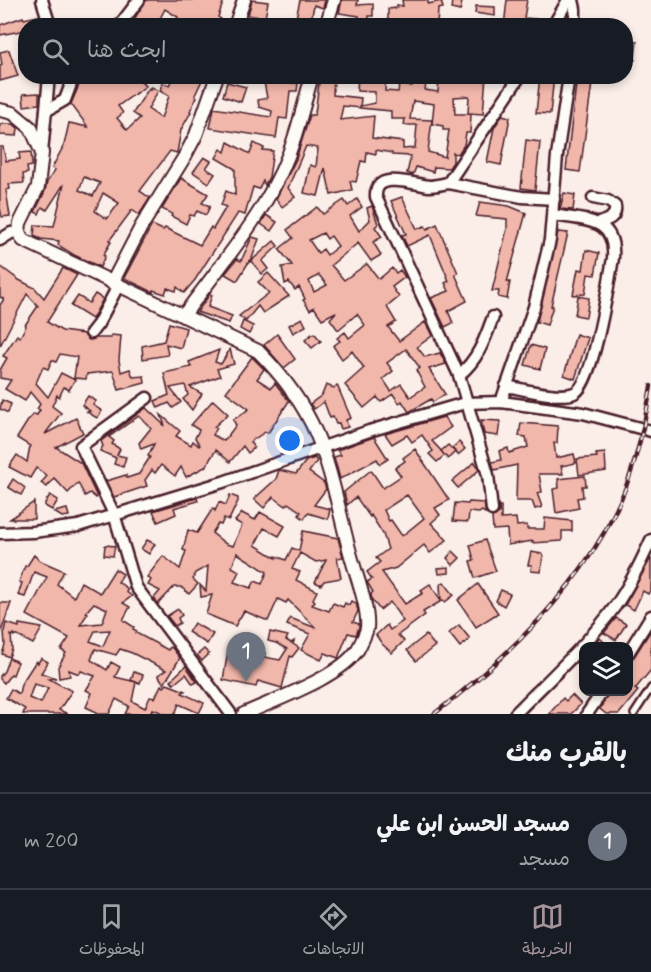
<!DOCTYPE html>
<html lang="ar">
<meta charset="utf-8">
<style>
:root{--surface:#171b24;--page:#20242c;--text:#f1f3f6;--muted:#9ea1a6;--line:#363941;--accent:#a6949b}
body{margin:0;font-family:Mynerve,"Playpen Sans Arabic",sans-serif;background:var(--page);color:var(--text);direction:rtl}
.controls{position:absolute;right:18px;bottom:18px;display:grid;overflow:hidden;border-radius:12px;box-shadow:0 3px 9px #0003}
.controls button{width:54px;height:54px;display:grid;place-items:center;padding:0;border:0;border-bottom:2px solid var(--line);background:var(--surface);color:var(--text);font:30px sans-serif}
.you{position:absolute;left:290px;top:441px;width:21px;height:21px;margin:-15px;border:4px solid #fff;border-radius:50%;background:#1a73e8;box-shadow:0 0 0 9px #1a73e833}
.badge{display:grid;place-items:center;width:39px;height:39px;border-radius:50%;background:var(--accent);color:#fff;font-size:20px;font-weight:700}
.pin{position:absolute;translate:-50% -50px;filter:drop-shadow(0 2px 3px #0008)}
.pin::after{content:'';position:absolute;top:32px;width:21px;height:18px;background:inherit;clip-path:polygon(0 0,100% 0,50% 100%)}
.list{margin:0;padding:0;list-style:none}
h2{display:flex;justify-content:space-between;align-items:center;height:78px;margin:0;padding:0 24px;font-size:26px}
h2 small{font-size:20px;font-weight:400;color:var(--muted)}
.list li{display:grid;grid-template-columns:39px 1fr auto;gap:18px;align-items:center;box-sizing:border-box;height:96px;padding:0 24px;border-top:2px solid var(--line)}
.list b{display:block;font-size:22px;white-space:nowrap}
.list p{margin:0;font-size:20px;white-space:nowrap;color:var(--muted)}
.list em{font-size:20px;font-style:normal;color:var(--muted)}
.icon{flex:none;width:33px;height:33px;fill:none;stroke:currentColor;stroke-width:2;stroke-linecap:round;stroke-linejoin:round}
.map{position:relative;flex:none;width:651px;height:714px;overflow:hidden;direction:ltr}
.search{position:absolute;background:var(--surface);box-shadow:0 3px 9px #0003;left:18px;right:18px;top:18px;height:66px;display:flex;align-items:center;gap:15px;box-sizing:border-box;padding:0 21px;border-radius:24px;color:var(--muted);font-size:22px}
.sheet{height:174px;background:var(--surface)}
nav{display:flex;justify-content:space-around;align-items:center;box-sizing:border-box;height:84px;border-top:2px solid var(--line);background:var(--surface);font-size:16px;color:var(--muted)}
nav a{display:grid;justify-items:center;gap:3px}
nav .on{color:var(--accent)}
.map>svg:first-child{display:block}
.building{fill:#f1b7ab;stroke:#4a1f2b;stroke-width:1.5;fill-rule:evenodd}
.lines{fill:none;stroke-linecap:round;stroke-linejoin:round}
.service-casing{stroke:#4a1f2b;stroke-width:10}
.minor-casing{stroke:#4a1f2b;stroke-width:15}
.tertiary-casing{stroke:#4a1f2b;stroke-width:16}
.service{stroke:#fdfcf7;stroke-width:5}
.minor{stroke:#fdfcf7;stroke-width:10}
.tertiary{stroke:#fdfcf7;stroke-width:12}
.rail-casing{stroke:#4a1f2b;stroke-width:4.5}
.rail{stroke:#fdfcf7;stroke-width:2;stroke-dasharray:7;stroke-linecap:butt}
</style>
<div class="map">
<svg width="651" height="714" viewBox="0 0 651 714">
<rect width="100%" height="100%" fill="#fbeee8"/>
<filter id="ink" filterUnits="userSpaceOnUse"><feTurbulence type="fractalNoise" baseFrequency=".0167" numOctaves="2"/><feDisplacementMap in="SourceGraphic" scale="12" xChannelSelector="R" yChannelSelector="G"/><feConvolveMatrix kernelMatrix="1 2 1 2 8 2 1 2 1" color-interpolation-filters="sRGB"/></filter>
<g filter="url(#ink)">
<g class="building">
<polygon points="146,0 224,0 218,17 221,19 218,26 173,26 178,17 165,9 156,26 130,26"/>
<polygon points="252,0 268,2 265,18 248,15"/>
<polygon points="300,0 325,0 323,8 314,5 310,26 286,23 287,16 296,18"/>
<polygon points="342,0 358,0 357,5 373,4 373,16 369,16 368,26 358,26 359,16 339,13"/>
<polygon points="402,0 428,0 428,4 441,1 443,8 438,9 437,26 388,26 388,9 397,8 397,5 403,6"/>
<polygon points="507,0 527,0 524,18 548,20 546,26 504,26"/>
<polygon points="452,1 462,2 460,11 451,9"/>
<polygon points="476,6 495,7 495,16 475,13"/>
<polygon points="38,16 40,26 26,26 26,30 0,35 0,25 23,17 24,19"/>
<polygon points="626,40 637,41 635,60 626,59"/>
<polygon points="9,50 18,76 0,81 0,66 2,65 0,52"/>
<path d="M 91,76 L 141,76 L 140,80 L 146,86 L 118,106 L 123,113 L 117,118 L 127,130 L 140,118 L 133,113 L 149,88 L 150,90 L 152,87 L 158,91 L 148,109 L 161,118 L 169,96 L 160,91 L 162,83 L 169,85 L 174,76 L 204,76 L 195,95 L 197,97 L 190,111 L 191,112 L 181,130 L 177,153 L 170,151 L 140,191 L 150,198 L 139,215 L 132,210 L 109,241 L 111,242 L 103,255 L 105,256 L 100,267 L 74,255 L 58,245 L 59,241 L 41,239 L 34,236 L 35,225 L 54,226 L 64,184 L 47,210 L 42,207 L 39,214 L 35,212 L 45,191 L 47,182 L 55,170 L 52,168 L 64,145 L 69,123 L 88,127 L 71,104 L 79,85 L 86,77 L 88,79 ZM 84,177 L 100,183 L 93,196 L 79,190 ZM 103,193 L 119,203 L 107,219 L 95,211 Z"/>
<polygon points="263,76 293,76 292,83 298,83 297,91 290,91 287,119 279,118 276,138 210,128 214,108 271,117 272,111 259,107 258,100 267,98"/>
<path d="M 320,76 L 334,76 L 333,95 L 361,98 L 360,108 L 343,106 L 340,120 L 374,116 L 372,138 L 403,142 L 403,149 L 415,148 L 417,125 L 404,125 L 405,119 L 391,119 L 391,111 L 360,108 L 360,106 L 375,103 L 375,92 L 357,91 L 358,76 L 386,76 L 385,91 L 398,92 L 399,85 L 412,86 L 413,76 L 427,76 L 425,90 L 438,92 L 439,78 L 486,76 L 483,114 L 468,113 L 469,96 L 454,97 L 455,114 L 471,114 L 470,133 L 466,133 L 464,145 L 458,154 L 453,153 L 453,162 L 449,168 L 434,167 L 433,172 L 416,167 L 413,175 L 407,173 L 411,156 L 392,155 L 392,153 L 376,150 L 376,154 L 367,152 L 366,162 L 361,161 L 356,182 L 350,181 L 352,190 L 331,195 L 325,168 L 318,196 L 304,193 L 310,165 L 316,167 L 318,148 L 306,146 L 288,188 L 295,197 L 282,207 L 276,199 L 296,159 L 310,115 L 314,115 L 315,113 ZM 413,101 L 434,104 L 432,124 L 443,126 L 443,130 L 449,130 L 445,157 L 428,152 L 432,120 L 410,119 Z"/>
<polygon points="540,76 554,76 550,114 536,113"/>
<polygon points="577,76 593,76 580,172 566,170"/>
<polygon points="227,82 246,87 241,102 223,96"/>
<polygon points="39,93 39,104 24,106 23,94"/>
<polygon points="502,115 510,117 501,165 487,162 494,128"/>
<polygon points="0,124 13,124 18,128 17,136 0,135"/>
<polygon points="526,140 540,142 535,190 521,188"/>
<polygon points="228,142 250,154 254,143 264,148 263,150 273,151 269,177 265,185 263,181 259,189 253,187 245,215 238,213 195,280 184,293 177,287 176,291 167,288 165,294 153,290 153,292 124,278 152,225 163,230 165,228 200,245 211,227 213,229 226,207 221,205 226,191 235,195 235,169 216,158 221,149 225,152"/>
<polygon points="0,147 3,147 6,161 20,159 19,153 31,152 32,164 32,166 27,167 28,173 23,174 24,183 9,184 10,189 6,190 10,216 2,217 0,208"/>
<polygon points="204,157 211,161 206,168 215,174 209,183 193,172"/>
<polygon points="181,178 208,194 202,203 210,206 206,215 197,211 194,216 190,215 186,224 171,216 172,214 162,209"/>
<polygon points="564,193 575,195 573,210 560,209"/>
<polygon points="402,197 417,229 425,226 427,229 437,224 458,273 455,274 467,301 448,311 453,323 445,327 431,298 449,291 445,283 449,281 430,235 407,246 402,235 406,234 391,201"/>
<path d="M 357,199 L 362,207 L 350,216 L 359,231 L 370,220 L 367,208 L 372,206 L 378,224 L 375,227 L 382,237 L 373,242 L 381,255 L 371,261 L 358,243 L 331,265 L 344,280 L 367,264 L 379,279 L 392,268 L 396,273 L 400,270 L 405,277 L 392,287 L 399,297 L 387,307 L 396,322 L 388,327 L 399,341 L 425,322 L 432,336 L 417,347 L 425,357 L 440,353 L 446,364 L 429,369 L 445,394 L 433,402 L 431,399 L 409,412 L 402,401 L 399,403 L 393,394 L 381,402 L 377,397 L 364,408 L 345,385 L 364,368 L 352,351 L 342,359 L 333,346 L 340,341 L 337,338 L 345,332 L 349,338 L 365,325 L 357,314 L 338,330 L 330,319 L 336,312 L 322,319 L 314,307 L 310,310 L 303,300 L 305,299 L 299,287 L 295,290 L 289,282 L 285,284 L 282,267 L 292,265 L 279,249 L 293,238 L 287,230 L 317,207 L 323,214 L 344,200 L 348,206 ZM 323,233 L 327,239 L 331,236 L 338,246 L 327,255 L 323,249 L 318,253 L 309,240 ZM 319,275 L 327,285 L 314,292 L 309,281 ZM 406,349 L 420,368 L 416,370 L 425,387 L 410,397 L 401,384 L 391,391 L 383,379 L 393,371 L 387,363 Z"/>
<polygon points="480,202 509,206 526,213 507,282 510,282 507,299 498,297 499,291 492,291 507,229 507,219 476,216"/>
<polygon points="266,215 277,222 271,231 261,224"/>
<polygon points="558,232 568,233 551,306 553,306 547,325 537,322"/>
<polygon points="252,237 259,239 251,261 274,241 278,246 262,261 268,269 262,274 250,260 237,281 225,274 237,259 241,261"/>
<polygon points="586,250 599,253 595,275 588,274 585,294 573,295 578,269 583,270"/>
<polygon points="0,266 19,280 35,288 44,298 63,268 77,275 47,322 62,331 84,334 89,340 97,338 111,338 111,335 121,336 119,360 121,372 130,369 133,377 144,376 145,383 119,390 113,371 87,374 86,379 74,378 77,357 60,354 56,362 52,360 48,369 43,367 36,383 48,397 61,373 75,380 69,390 64,387 59,397 57,395 52,406 61,413 45,434 76,418 83,433 56,447 81,463 97,497 96,498 90,493 85,496 78,483 68,493 54,478 47,487 41,483 47,476 36,468 30,478 9,467 17,455 27,462 30,446 17,438 29,419 34,414 37,415 40,410 37,409 40,404 30,392 25,401 5,389 11,380 0,378 0,370 7,358 3,356 17,335 20,337 26,326 25,325 38,306 27,294 0,346 0,305 4,299 0,297"/>
<polygon points="268,273 289,296 263,313 258,306 246,321 239,316 269,293 258,282"/>
<polygon points="95,294 103,299 92,319 71,306 78,296 89,303"/>
<polygon points="210,294 212,295 208,307 232,316 229,323 197,312"/>
<polygon points="578,296 589,298 586,317 575,315"/>
<polygon points="302,318 306,326 293,333 289,325"/>
<polygon points="243,321 253,326 249,334 240,329"/>
<polygon points="169,323 186,328 181,348 166,344 168,355 143,359 142,346 164,341"/>
<polygon points="277,334 295,359 284,368 264,345"/>
<polygon points="312,334 315,334 321,341 312,348 305,340"/>
<polygon points="576,334 588,338 575,379 564,375"/>
<polygon points="531,345 545,349 540,369 525,365"/>
<polygon points="230,349 234,364 217,369 220,376 190,387 202,394 192,410 183,399 188,395 185,385 170,388 181,402 173,408 169,403 158,408 155,401 169,395 164,373 191,367 189,362 219,350 215,362 221,364"/>
<polygon points="252,357 264,369 257,379 271,388 275,383 289,401 268,433 265,432 250,442 254,448 248,453 243,446 230,462 216,450 205,467 186,477 181,467 175,476 161,465 155,473 152,470 145,480 147,486 114,497 106,481 126,475 127,478 139,474 150,457 148,456 154,444 141,449 139,443 151,428 139,416 109,437 114,441 112,444 120,449 117,455 126,457 123,467 114,464 116,458 100,451 103,446 101,441 146,408 165,426 161,415 180,431 176,436 191,445 193,441 199,446 200,445 195,438 199,430 191,425 213,400 228,414 214,427 217,428 213,435 224,441 236,425 233,420 249,409 226,392"/>
<polygon points="326,385 334,388 337,385 351,418 346,420 348,427 341,429 339,423 336,424 333,417 330,418 324,402 314,409 310,404 322,395"/>
<polygon points="88,396 96,401 93,405 102,411 97,418 87,412 90,411 82,405"/>
<polygon points="2,400 11,404 8,413 0,409"/>
<polygon points="444,417 451,427 432,441 445,455 437,462 429,454 433,451 422,435 412,442 407,435 392,444 385,434"/>
<polygon points="481,420 500,421 498,436 484,434"/>
<polygon points="521,423 558,426 557,443 554,443 556,458 574,454 576,463 561,466 563,474 539,474 542,492 537,493 542,507 535,509 532,501 516,501 517,465 494,470 492,462 501,460 499,451 508,448 509,453 528,447 526,437 519,436"/>
<polygon points="374,437 388,459 380,464 377,459 340,479 334,457 341,455 337,450"/>
<polygon points="459,442 465,449 458,455 452,448"/>
<polygon points="448,445 455,452 448,459 441,451"/>
<path d="M 415,449 L 449,500 L 435,508 L 440,515 L 431,523 L 447,540 L 430,553 L 424,545 L 396,568 L 382,572 L 405,604 L 423,593 L 421,590 L 430,584 L 441,600 L 440,585 L 444,582 L 454,595 L 445,602 L 443,600 L 423,612 L 425,615 L 398,635 L 404,641 L 392,653 L 382,644 L 376,635 L 387,625 L 390,630 L 403,621 L 390,602 L 380,610 L 372,600 L 371,594 L 373,592 L 367,582 L 372,579 L 367,572 L 380,562 L 376,558 L 388,549 L 383,534 L 371,515 L 370,517 L 356,497 L 347,505 L 344,492 L 371,470 L 383,488 L 401,476 L 395,468 L 405,461 L 403,458 ZM 407,495 L 424,518 L 402,536 L 391,520 L 389,521 L 384,510 Z"/>
<polygon points="605,453 606,471 579,475 577,459 597,457 596,454"/>
<polygon points="315,458 317,461 309,472 324,483 326,489 314,505 330,509 328,519 308,513 304,519 299,515 301,512 288,503 286,506 273,497 264,508 254,499 276,479 279,470 296,474 306,461"/>
<polygon points="475,462 479,470 458,488 452,481"/>
<polygon points="585,476 586,486 582,486 583,497 577,498 579,508 556,513 553,489 559,488 558,479"/>
<polygon points="13,479 25,488 21,495 8,487"/>
<polygon points="50,495 58,500 52,510 45,506 45,503"/>
<path d="M 230,495 L 238,498 L 238,501 L 229,520 L 224,518 L 221,525 L 218,524 L 212,533 L 226,544 L 233,546 L 242,525 L 235,521 L 242,513 L 255,520 L 260,512 L 285,526 L 279,536 L 264,528 L 255,545 L 276,558 L 276,556 L 286,560 L 292,548 L 299,551 L 303,531 L 338,538 L 343,557 L 337,558 L 341,578 L 324,581 L 321,585 L 315,582 L 326,560 L 316,562 L 300,553 L 292,569 L 300,572 L 296,580 L 317,591 L 313,599 L 315,601 L 312,605 L 329,611 L 333,603 L 343,607 L 345,603 L 349,605 L 351,601 L 356,603 L 358,611 L 353,622 L 359,624 L 359,627 L 356,635 L 348,633 L 338,658 L 325,653 L 321,660 L 301,650 L 310,634 L 287,625 L 290,618 L 316,628 L 288,600 L 286,603 L 278,599 L 268,621 L 244,611 L 235,626 L 206,614 L 212,595 L 201,597 L 200,585 L 206,591 L 208,566 L 195,573 L 193,579 L 198,584 L 189,594 L 181,587 L 174,587 L 158,604 L 154,598 L 160,591 L 148,585 L 151,580 L 147,577 L 163,556 L 180,569 L 186,551 L 183,550 L 188,530 L 197,533 L 213,508 L 215,511 L 219,502 L 226,505 ZM 237,553 L 267,572 L 262,584 L 255,581 L 251,588 L 234,582 L 239,571 L 232,567 Z"/>
<polygon points="197,498 198,501 174,508 176,514 158,522 153,511"/>
<polygon points="34,502 34,519 10,519"/>
<polygon points="469,502 484,503 486,514 482,511 479,513 469,512 468,522 453,521 455,503 468,504"/>
<polygon points="499,506 501,506 501,519 516,518 517,526 527,525 527,529 544,529 545,518 572,521 572,531 562,531 562,541 532,543 533,541 508,545 507,529 493,530 492,517 499,513"/>
<polygon points="67,509 69,516 62,517 54,512"/>
<polygon points="147,540 155,544 149,554 141,549"/>
<polygon points="485,540 496,571 475,578 470,561 474,560 470,545"/>
<polygon points="105,545 115,546 113,556 104,555"/>
<polygon points="453,551 460,558 453,565 447,558"/>
<polygon points="531,552 543,554 541,572 531,571 532,565 528,565"/>
<path d="M 34,555 L 41,561 L 64,571 L 57,584 L 74,597 L 81,582 L 100,593 L 115,569 L 123,574 L 118,582 L 128,589 L 126,592 L 132,596 L 123,603 L 130,607 L 123,620 L 134,627 L 133,629 L 137,631 L 136,633 L 168,650 L 170,647 L 173,649 L 180,658 L 164,684 L 158,675 L 166,670 L 132,653 L 120,649 L 116,655 L 95,649 L 91,660 L 107,670 L 111,662 L 120,667 L 115,677 L 136,682 L 131,680 L 134,672 L 143,675 L 140,683 L 136,682 L 132,701 L 145,708 L 150,697 L 155,698 L 161,685 L 164,687 L 167,684 L 185,691 L 182,693 L 204,703 L 199,713 L 179,704 L 175,714 L 165,714 L 153,709 L 151,711 L 157,714 L 125,714 L 129,706 L 116,699 L 109,714 L 96,714 L 97,712 L 86,707 L 92,693 L 86,690 L 95,676 L 81,671 L 79,674 L 69,670 L 70,676 L 59,678 L 58,667 L 66,653 L 61,650 L 69,638 L 27,615 L 47,577 L 34,572 L 25,597 L 18,595 L 22,583 L 19,582 L 25,566 L 27,566 ZM 94,603 L 107,609 L 102,623 L 80,625 L 88,613 L 86,612 ZM 110,630 L 103,646 L 90,641 L 95,631 Z"/>
<polygon points="651,558 651,589 648,594 643,591 634,610 625,605"/>
<polygon points="449,567 449,573 439,574 438,568"/>
<polygon points="478,584 498,613 476,627 458,600"/>
<polygon points="501,590 510,594 504,606 496,601"/>
<polygon points="0,603 11,603 1,632 0,632"/>
<polygon points="178,609 182,615 178,618 180,623 175,626 167,616"/>
<polygon points="616,618 626,624 616,640 604,633"/>
<polygon points="6,623 19,627 19,624 42,628 33,644 14,634 14,636 11,635 12,649 9,657 2,654 5,645 4,631"/>
<polygon points="194,623 213,634 207,644 188,632"/>
<polygon points="459,625 470,639 460,647 449,633"/>
<polygon points="651,630 651,670 635,689 638,691 619,714 606,714 600,709 609,692 628,692 628,660 634,657"/>
<polygon points="270,632 288,636 286,640 291,643 294,641 293,644 299,648 292,657 290,656 282,688 258,681 256,687 223,680 228,651 236,645 265,653 264,657 280,660 287,649 276,643 268,641"/>
<polygon points="426,635 435,646 416,661 407,650"/>
<polygon points="600,638 608,646 592,646 599,638"/>
<polygon points="204,649 209,654 202,661 197,655"/>
<polygon points="9,658 18,662 13,675 11,674 4,683 0,679 0,676 4,671"/>
<path d="M 41,658 L 48,662 L 41,673 L 56,678 L 49,679 L 72,691 L 59,710 L 68,714 L 23,714 L 25,709 L 6,698 L 11,689 L 19,694 L 21,684 L 36,661 L 38,663 ZM 34,684 L 48,688 L 41,703 L 29,698 Z"/>
<polygon points="186,666 197,682 193,684 186,674 174,684 171,680"/>
<polygon points="572,695 581,704 571,714 549,714 563,698 566,701"/>
</g>
<g class="lines">
<g class="service-casing">
<polyline id="service" points="634,714 651,688"/>
</g>
<g class="minor-casing">
<g id="minor">
<polyline points="42,0 50,26"/>
<polyline points="573,0 575,9 575,26"/>
<polyline points="119,26 139,0"/>
<polyline points="553,26 568,0"/>
<polyline points="46,111 65,100 74,76"/>
<polyline points="42,153 49,76"/>
<polyline points="448,183 522,197 554,199"/>
<path d="M 593,198 L 608,201 L 615,206 C 617,217 608,220 599,223"/>
<polyline points="0,240 11,233 19,232"/>
<polyline points="91,333 98,324 118,286"/>
<path d="M 459,375 C 478,360 485,339 493,317"/>
<path d="M 506,386 C 523,389 559,399 574,393 C 593,386 609,281 613,258 C 616,217 585,221 553,215"/>
<polyline points="147,398 81,446 114,514 136,587 231,714"/>
<polyline points="501,402 534,307 550,240 557,156 569,76"/>
<path d="M 492,510 L 488,475 L 459,375 L 376,197 C 374,170 414,184 429,186 C 435,186 442,184 448,183 L 520,76"/>
<polyline points="0,533 33,532 78,526 223,482 369,431 465,403 501,402 583,413 651,431"/>
<polyline points="628,653 651,616"/>
<path d="M 515,714 C 548,680 589,643 616,605 C 630,585 641,562 651,540"/>
<polyline points="587,714 602,692"/>
</g>
</g>
<g class="tertiary-casing">
<g id="tertiary">
<polyline points="235,26 244,0"/>
<polyline points="326,26 334,0"/>
<path d="M 0,110 L 13,113 L 31,128 L 42,153 L 38,187 L 20,223 L 19,232 L 23,240 L 258,351 C 281,374 303,403 316,433 C 332,470 340,517 351,556 C 356,575 369,608 367,628 C 366,634 361,643 358,649 C 341,677 274,700 244,714"/>
<polyline points="112,283 141,227 185,156 196,135 217,76"/>
<path d="M 183,316 C 219,267 266,213 288,156 C 298,130 304,103 312,76"/>
</g>
</g>
<use href="#service" class="service"/>
<use href="#minor" class="minor"/>
<use href="#tertiary" class="tertiary"/>
<g class="rail-casing">
<path id="rail" d="M 434,714 C 503,661 575,593 614,514 C 634,475 644,429 651,386"/>
</g>
<use href="#rail" class="rail"/>
</g>
</g>
</svg>
<div class="controls">
<button><svg class="icon" aria-label="layers" viewBox="0 0 24 24"><path d="M12 4l9 5-9 5-9-5zM3 14l9 5 9-5"/></svg></button>
</div>
<div class="you"></div>
<div class="pin badge" style="left:246px;top:682px;background:#6b7280">1</div>
<div class="search"><svg class="icon" aria-label="search" viewBox="0 0 24 24"><circle cx="10" cy="10" r="6"/><path d="M15 15l6 6"/></svg>ابحث هنا</div>
</div>
<section class="sheet">
<h2>بالقرب منك<small></small></h2>
<ul class="list">
<li><span class="badge" style="background:#6b7280">1</span><div><b>مسجد الحسن ابن علي</b><p>مسجد</p></div><em>200 m</em></li>
</ul>
</section>
<nav>
<a class="on"><svg class="icon" aria-label="map" viewBox="0 0 24 24"><path d="M3 6l6-2 6 2 6-2v14l-6 2-6-2-6 2zM9 4v14M15 6v14"/></svg>الخريطة</a>
<a><svg class="icon" aria-label="directions" viewBox="0 0 24 24"><path d="M12 3l9 9-9 9-9-9zM9 14v-3h6M13 9l2 2-2 2"/></svg>الاتجاهات</a>
<a><svg class="icon" aria-label="saved" viewBox="0 0 24 24"><path d="M7 4h10v16l-5-4-5 4z"/></svg>المحفوظات</a>
</nav>
